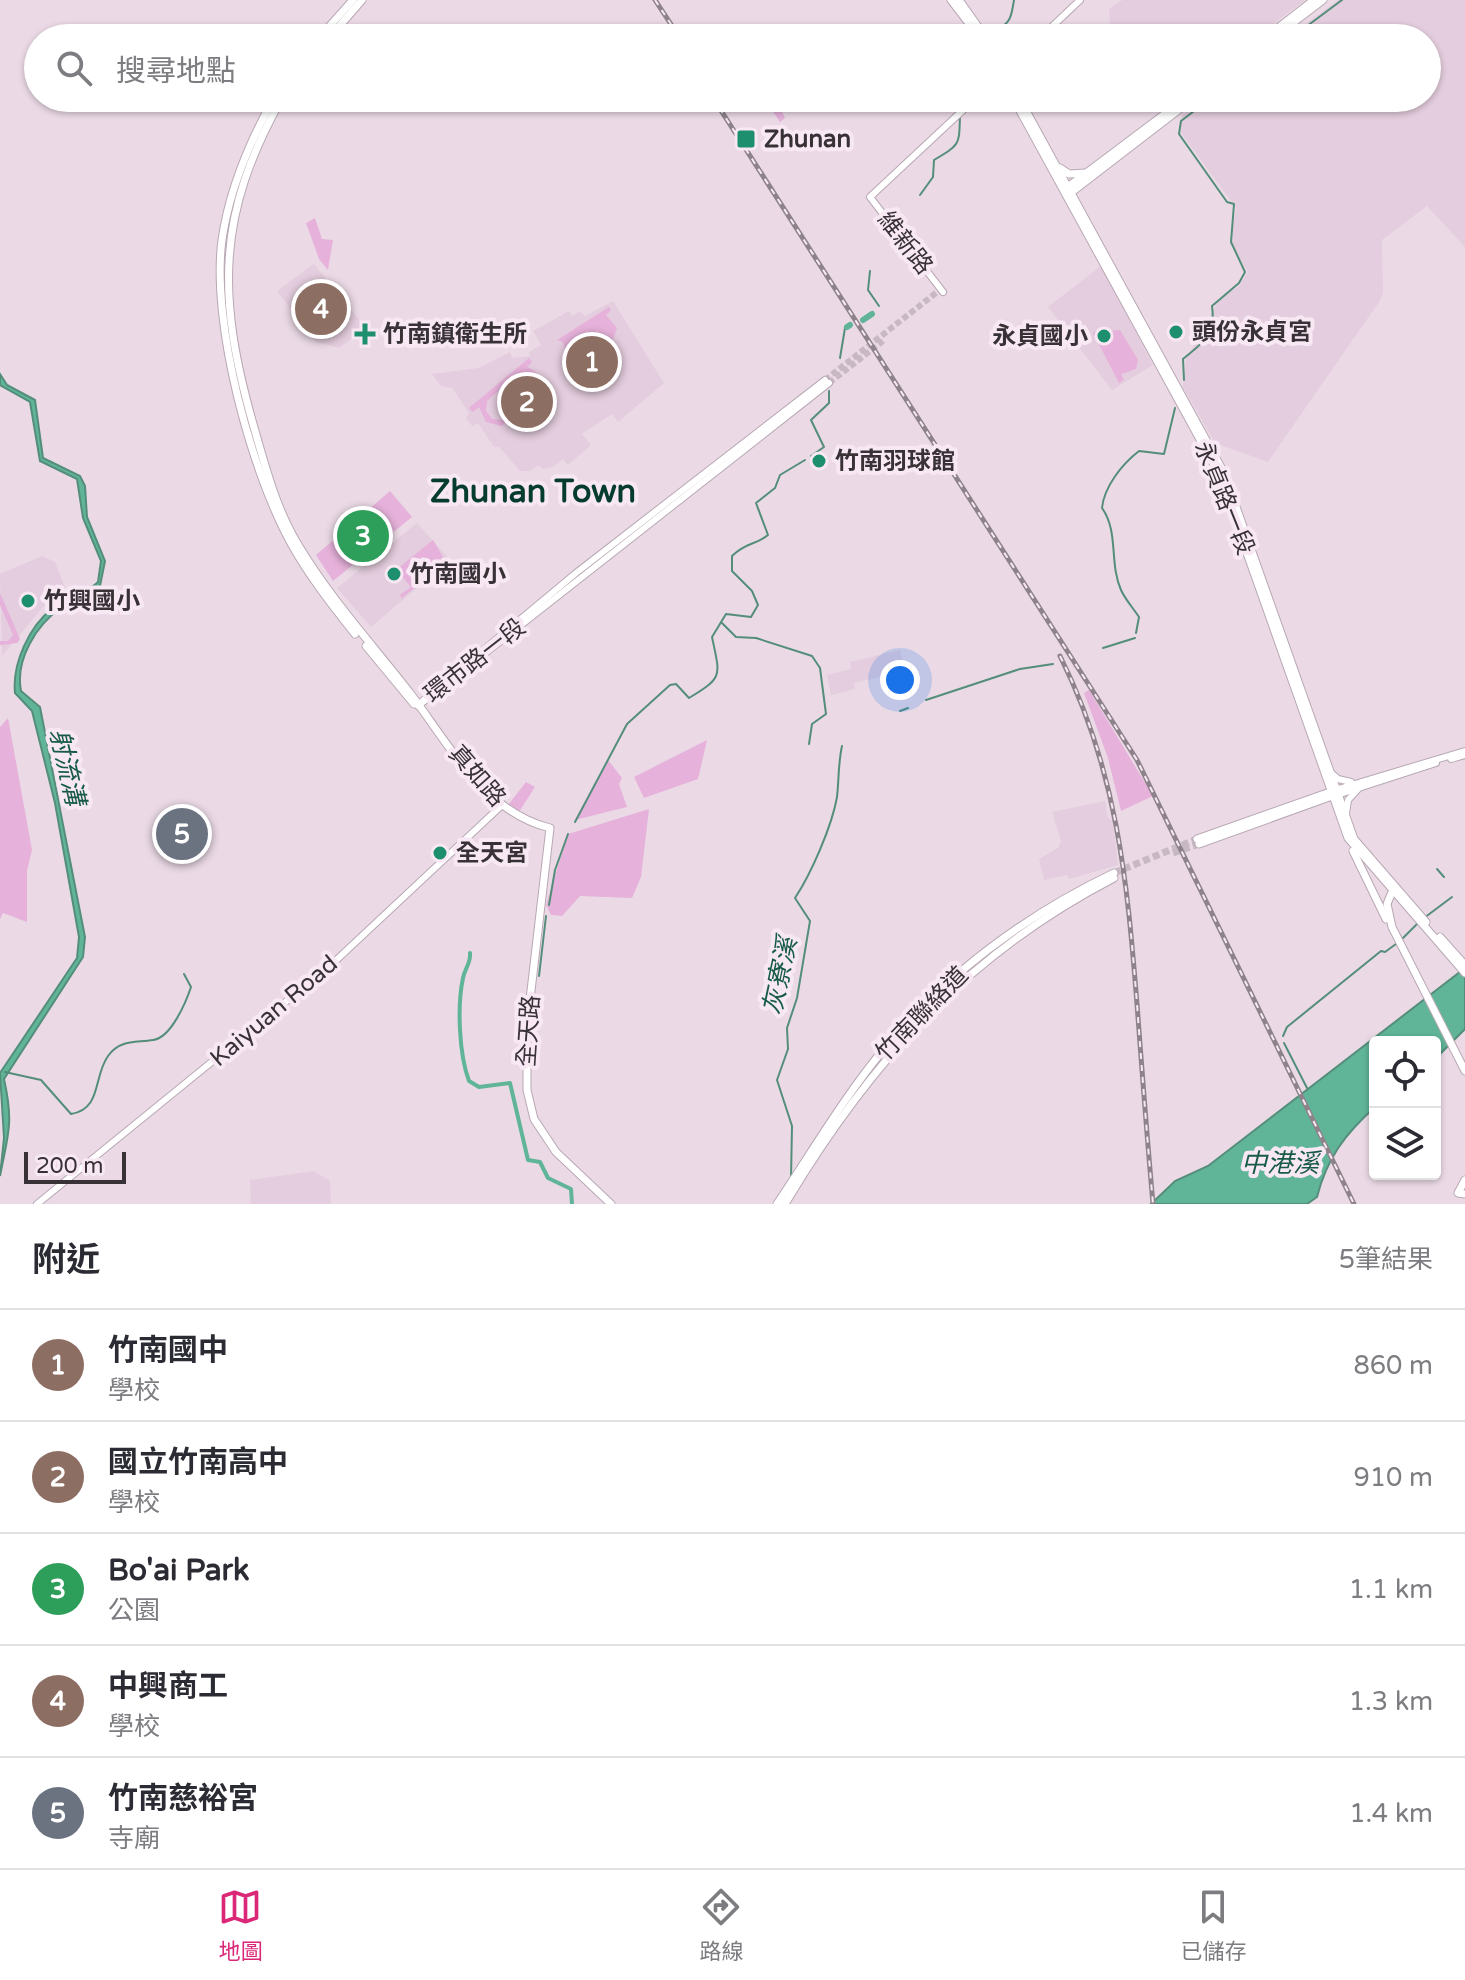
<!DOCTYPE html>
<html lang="zh-TW">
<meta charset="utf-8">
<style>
:root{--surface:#fff;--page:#f7f7f7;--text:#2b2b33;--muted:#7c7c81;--line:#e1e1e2;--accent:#db2777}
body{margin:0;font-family:"Varela Round","Noto Sans TC",sans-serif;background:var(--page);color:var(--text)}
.controls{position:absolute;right:24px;bottom:24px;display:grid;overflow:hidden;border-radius:8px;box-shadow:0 2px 6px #0004}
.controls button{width:72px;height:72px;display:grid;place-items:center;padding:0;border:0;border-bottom:2px solid var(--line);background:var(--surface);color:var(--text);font:40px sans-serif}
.scale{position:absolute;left:24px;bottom:20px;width:102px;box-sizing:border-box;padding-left:8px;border:4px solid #383237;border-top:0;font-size:22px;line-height:28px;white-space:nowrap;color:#383237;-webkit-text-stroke:6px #f8e8f4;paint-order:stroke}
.you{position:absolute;left:900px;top:680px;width:28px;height:28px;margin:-20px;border:6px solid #fff;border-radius:50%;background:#1a73e8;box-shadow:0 0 0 12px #1a73e833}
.badge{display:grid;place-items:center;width:52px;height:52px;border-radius:50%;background:var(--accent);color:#fff;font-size:26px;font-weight:700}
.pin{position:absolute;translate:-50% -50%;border:4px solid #fff;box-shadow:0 2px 8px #0006}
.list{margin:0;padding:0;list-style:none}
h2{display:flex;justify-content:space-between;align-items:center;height:104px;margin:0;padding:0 32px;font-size:34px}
h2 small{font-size:26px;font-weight:400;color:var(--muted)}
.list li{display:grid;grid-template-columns:52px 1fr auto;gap:24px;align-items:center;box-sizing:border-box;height:112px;padding:0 32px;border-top:2px solid var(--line)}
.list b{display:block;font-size:30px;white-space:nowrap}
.list p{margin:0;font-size:26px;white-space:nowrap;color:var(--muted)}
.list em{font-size:26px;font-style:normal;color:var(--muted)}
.icon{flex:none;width:44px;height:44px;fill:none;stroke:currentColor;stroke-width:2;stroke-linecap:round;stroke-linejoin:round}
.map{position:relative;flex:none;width:1465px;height:1204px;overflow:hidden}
.search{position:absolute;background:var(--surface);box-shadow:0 2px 6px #0004;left:24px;right:24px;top:24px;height:88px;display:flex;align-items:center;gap:20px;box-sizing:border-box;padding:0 28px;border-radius:44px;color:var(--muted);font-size:30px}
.sheet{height:664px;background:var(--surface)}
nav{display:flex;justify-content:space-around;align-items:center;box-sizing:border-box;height:112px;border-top:2px solid var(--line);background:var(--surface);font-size:22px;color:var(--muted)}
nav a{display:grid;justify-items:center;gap:4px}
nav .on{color:var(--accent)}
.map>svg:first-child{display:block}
.built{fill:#e4cdde}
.green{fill:#e6b1da;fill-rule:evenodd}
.water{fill:#60b598;stroke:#548e7b;stroke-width:2}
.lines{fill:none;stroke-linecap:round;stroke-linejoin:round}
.stream{stroke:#548e7b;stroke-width:2}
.canal{stroke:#60b598;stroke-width:4}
.river{stroke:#60b598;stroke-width:6}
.secondary-tunnel{stroke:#c7b8c3;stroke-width:6;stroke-dasharray:6 3;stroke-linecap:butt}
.primary-tunnel{stroke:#c7b8c3;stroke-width:7;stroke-dasharray:7 3.5;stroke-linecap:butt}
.secondary-casing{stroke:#b8a8b4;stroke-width:8}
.primary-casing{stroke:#b8a8b4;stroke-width:9}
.secondary{stroke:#fff;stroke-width:6}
.primary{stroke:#fff;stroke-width:7}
.rail-casing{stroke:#8e838b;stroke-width:5}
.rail{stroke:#f8e8f4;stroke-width:2;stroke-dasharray:6;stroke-linecap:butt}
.poi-dot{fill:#1d8e6e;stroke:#f8e8f4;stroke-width:3}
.labels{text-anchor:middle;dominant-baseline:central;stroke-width:8;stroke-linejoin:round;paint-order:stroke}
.poi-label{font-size:24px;font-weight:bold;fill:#383237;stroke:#f8e8f4;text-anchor:start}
.street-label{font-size:24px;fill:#383237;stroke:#f8e8f4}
.water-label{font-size:26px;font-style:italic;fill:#175b47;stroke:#f8e8f4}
.district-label{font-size:32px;font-weight:bold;fill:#063c2d;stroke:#f8e8f4}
</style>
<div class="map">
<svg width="1465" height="1204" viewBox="0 0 1465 1204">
<rect width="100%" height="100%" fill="#ebdae6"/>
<g class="built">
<polygon points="1122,0 1305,0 1255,38 1120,38 1110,25 1109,9"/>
<polygon points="1338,0 1465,0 1465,247 1427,206 1382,240 1383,293 1379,302 1268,462 1215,443 1183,387 1186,359 1220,299 1238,287 1248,272 1230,243 1236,208 1181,133 1182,115 1205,98 1427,98 1427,38 1287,38"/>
<polygon points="314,264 366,328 339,348 316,342 277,291"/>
<polygon points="1101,266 1153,365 1112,390 1048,307"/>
<polygon points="613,301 664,383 618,422 612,414 582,434 591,445 568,465 563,459 553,467 543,469 539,465 530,471 520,471 499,447 494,447 478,423 472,426 466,418 469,413 452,388 441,386 432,374 479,368 510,352 512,358 530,356 529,352 541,345 533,331 569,311 572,316 580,311 585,316"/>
<polygon points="417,523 450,560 371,627 337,588"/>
<polygon points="42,556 55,562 68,595 43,607 2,656 0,574"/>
<polygon points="900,650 905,671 854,683 855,689 831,695 827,675 851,669 850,662"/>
<polygon points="1105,801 1108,818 1113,821 1118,865 1069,879 1067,875 1044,880 1039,859 1058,848 1061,841 1052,812"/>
<polygon points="314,1171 330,1181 331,1204 251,1204 250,1180"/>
</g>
<g class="green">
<polygon points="751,98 776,98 785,118 780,122 770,107"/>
<polygon points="315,218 322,239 333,240 328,270 319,259 306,223"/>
<polygon points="609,307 611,310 606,315 617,328 612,342 585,360 567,355 563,342 557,340"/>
<polygon points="1098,330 1102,337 1109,331 1120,330 1138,360 1136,369 1121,374 1124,380 1119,383 1093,333"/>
<path d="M 529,358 L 532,362 L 527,367 C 540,372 545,383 540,396 L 501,426 L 486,422 L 479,407 L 473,412 L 469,408 ZM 518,374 L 533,378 L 535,392 L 505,420 L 492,419 L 486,411 L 487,401 Z"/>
<polygon points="390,491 412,517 333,581 316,555"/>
<polygon points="433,540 444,559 449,560 402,598 400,595 411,587 400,574 394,579 391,574"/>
<polygon points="0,593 20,639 17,643 0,645 0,641 8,641 13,635 0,605"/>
<polygon points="1089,690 1153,796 1121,811 1108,758 1084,693"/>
<polygon points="8,718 32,850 27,871 27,922 3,913 0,919 0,727"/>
<polygon points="707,740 698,779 644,798 634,777"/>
<polygon points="608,760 622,778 619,784 627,807 575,820"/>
<polygon points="526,782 535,787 519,812 508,805"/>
<polygon points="649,809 641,877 632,898 580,896 562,916 551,915 546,905 568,834"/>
</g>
<g class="water">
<path d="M 0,374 L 7,385 L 35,400 L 43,458 L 80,476 L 85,486 L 87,517 L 105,561 L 100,586 C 88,595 74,600 61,608 C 36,625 15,660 21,691 L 40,707 L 85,937 L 83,957 L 4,1079 C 14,1124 8,1134 0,1176 L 4,1138 L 0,1073 L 77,958 L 79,937 L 55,803 L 32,711 L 15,693 C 12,664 29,626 53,608 C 67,597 85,595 98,582 L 101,561 L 83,518 L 77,479 L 40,461 L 30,402 L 0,385 Z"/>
<path d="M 1465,968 L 1465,1029 L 1435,1059 L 1435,1042 L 1375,1042 L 1375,1107 C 1345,1134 1327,1158 1317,1197 L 1307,1204 L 1151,1204 L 1175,1181 L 1208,1166 Z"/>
</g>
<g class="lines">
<g class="stream">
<path d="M 994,32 C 1012,22 1011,17 1014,0"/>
<polyline points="1291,38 1342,0"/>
<polyline points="961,109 961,98"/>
<path d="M 920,195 L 933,177 L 934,160 C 961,144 959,145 960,115"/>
<polyline points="870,271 868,290 879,306"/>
<polyline points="840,358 845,328"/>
<path d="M 1184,380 L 1183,359 C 1205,341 1216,335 1212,306 L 1239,283 L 1245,272 L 1231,242 L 1234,204 L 1227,202 L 1179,134 L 1181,121 L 1211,98"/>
<polyline points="811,456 824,447 811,420 829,403 829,391"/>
<polyline points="722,623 736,637 756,638 812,656 820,668 826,714 812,724 809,744"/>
<path d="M 1136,633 L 1139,617 C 1133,608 1125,599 1121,590 C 1109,563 1119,532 1102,508 C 1104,487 1122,464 1139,451 L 1164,454 L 1175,408"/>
<polyline points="1103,648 1135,638"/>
<polyline points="926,700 1020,669 1053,664"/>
<polyline points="900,711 908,708"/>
<path d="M 575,822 L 627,724 L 670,685 L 676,684 L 689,698 C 724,677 720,676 712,637 L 726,614 L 751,617 L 758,605 L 752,591 L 732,571 L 732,556 C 746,542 756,545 768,535 L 756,503 L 775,488 L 780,475 L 805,460"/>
<polyline points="1437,869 1444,877"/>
<polyline points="549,905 555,870 568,834"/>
<polyline points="1424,918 1452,897"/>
<polyline points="1401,940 1419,922"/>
<polyline points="539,976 546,916"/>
<polyline points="1283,1036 1287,1027 1381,951 1385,952 1396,944"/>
<polyline points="1284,1043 1307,1088"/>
<path d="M 5,1072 L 41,1080 L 71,1114 C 102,1109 93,1077 108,1056 C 120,1039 136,1043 153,1040 C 171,1038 186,1002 191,987 L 184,974"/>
<path d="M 791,1179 L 792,1126 L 777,1080 L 788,1049 L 787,1028 L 797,998 L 810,921 L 795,898 C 811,874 832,826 837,797 C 839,780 838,764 842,746"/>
</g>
<path class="canal" d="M 470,953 C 471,963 465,968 463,978 C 457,1006 459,1054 469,1081 L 479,1087 L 510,1083 L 528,1160 L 540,1162 L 548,1178 L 571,1189 L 572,1204"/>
<g class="river">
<polyline points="863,320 872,314"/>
<polyline points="847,327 850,325"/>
</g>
<g class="secondary-tunnel">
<polyline points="825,380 941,289"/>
<polyline points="829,383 883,341"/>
</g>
<g class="primary-tunnel">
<polyline points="1173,853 1199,844"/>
<polyline points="1114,873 1197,839"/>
</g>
<g class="secondary-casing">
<g id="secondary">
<polyline points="1040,38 1080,0"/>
<polyline points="943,292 870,197 976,98"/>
<polyline points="420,703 576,573 825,380"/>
<polyline points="418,706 829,383"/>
<polyline points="1451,759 1465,755"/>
<polyline points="1330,772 1338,779 1351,782"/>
<polyline points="1335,790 1465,751"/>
<polyline points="1337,795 1436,763"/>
<polyline points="1346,814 1348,800 1358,789"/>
<polyline points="37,1204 331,965 501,806"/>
</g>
</g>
<g class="primary-casing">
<g id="primary">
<polyline points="951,0 980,38"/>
<polyline points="959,0 986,38"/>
<polyline points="319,38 353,0"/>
<polyline points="329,38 362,0"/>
<polyline points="1265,38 1314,0"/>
<polyline points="1273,38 1323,0"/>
<path d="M 274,98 C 250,141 229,191 222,240 C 211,323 251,472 292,545 C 310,577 332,605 355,634"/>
<path d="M 282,98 C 216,215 217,297 253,424 C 265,465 275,506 297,543 C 329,597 371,643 410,693 C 448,743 484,812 550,828 L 527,1025 L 527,1090 L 534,1119 L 556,1152 L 611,1204"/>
<polyline points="1013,98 1219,474 1348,838 1465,973"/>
<polyline points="1019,98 1224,473 1354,839 1426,922"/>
<polyline points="1060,168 1069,174 1086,173"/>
<polyline points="1065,189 1186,98"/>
<polyline points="1068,195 1194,98"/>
<polyline points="366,646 414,704"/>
<polyline points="1197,839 1333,791"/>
<polyline points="1199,844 1332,796"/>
<polyline points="1353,851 1386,919"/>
<polyline points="1394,887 1387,904 1392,927 1465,1071"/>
<polyline points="1440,937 1465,965"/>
<polyline points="1465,1180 1458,1193 1465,1194"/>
<path d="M 777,1204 C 812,1152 844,1097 884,1049 C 947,974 1026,915 1114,873"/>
<path d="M 785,1204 C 870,1062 966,955 1114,878"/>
</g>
</g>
<use href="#secondary" class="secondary"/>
<use href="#primary" class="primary"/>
<g class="rail-casing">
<g id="rail">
<polyline points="655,0 680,38"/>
<polyline points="713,98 1137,760 1354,1204"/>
<path d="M 1060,656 C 1117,770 1127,879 1137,1004 C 1142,1071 1147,1137 1153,1204"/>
</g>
</g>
<use href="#rail" class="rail"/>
</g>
<g class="poi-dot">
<rect x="736" y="129" width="20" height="20" rx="4"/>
<circle cx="1176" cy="332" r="8"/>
<path d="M361 322h8v8h8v8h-8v8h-8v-8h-8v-8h8z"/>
<circle cx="1104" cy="336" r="8"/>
<circle cx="819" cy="461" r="8"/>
<circle cx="394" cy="574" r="8"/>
<circle cx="28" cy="601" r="8"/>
<circle cx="440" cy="853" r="8"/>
</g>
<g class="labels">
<g class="poi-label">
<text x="764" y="139">Zhunan</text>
<text x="1192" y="332">頭份永貞宮</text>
<text x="383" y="334">竹南鎮衛生所</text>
<text x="1088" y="336" text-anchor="end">永貞國小</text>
<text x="835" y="461">竹南羽球館</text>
<text x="410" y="574">竹南國小</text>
<text x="44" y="601">竹興國小</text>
<text x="456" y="853">全天宮</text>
</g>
<g class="street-label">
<text transform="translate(905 243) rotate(52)">維新路</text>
<text transform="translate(1224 498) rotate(68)">永貞路一段</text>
<text transform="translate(475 661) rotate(-38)">環市路一段</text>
<text transform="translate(477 776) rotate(49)">真如路</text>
<text transform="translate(274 1011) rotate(-40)">Kaiyuan Road</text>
<text transform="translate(922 1014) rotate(-46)">竹南聯絡道</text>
<text transform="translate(529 1031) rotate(-86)">全天路</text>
</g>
<g class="water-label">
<text transform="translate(67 767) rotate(77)">射流溝</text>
<text transform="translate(780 976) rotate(-78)">灰寮溪</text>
<text x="1280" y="1163">中港溪</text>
</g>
<g class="district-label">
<text x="533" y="492">Zhunan Town</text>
</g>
</g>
</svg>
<div class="controls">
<button><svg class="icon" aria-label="locate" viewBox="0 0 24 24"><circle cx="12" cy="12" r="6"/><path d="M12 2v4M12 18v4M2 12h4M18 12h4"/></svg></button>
<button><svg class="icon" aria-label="layers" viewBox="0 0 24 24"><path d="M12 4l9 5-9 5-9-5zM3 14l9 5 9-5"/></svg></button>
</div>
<div class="scale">200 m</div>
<div class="you"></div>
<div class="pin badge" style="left:592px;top:362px;background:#8d6e63">1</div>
<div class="pin badge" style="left:527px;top:402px;background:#8d6e63">2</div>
<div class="pin badge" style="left:363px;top:536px;background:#2e9e5b">3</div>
<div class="pin badge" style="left:321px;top:309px;background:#8d6e63">4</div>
<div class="pin badge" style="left:182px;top:834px;background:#6b7280">5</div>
<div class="search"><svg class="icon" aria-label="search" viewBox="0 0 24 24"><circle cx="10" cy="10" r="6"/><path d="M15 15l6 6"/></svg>搜尋地點</div>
</div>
<section class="sheet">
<h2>附近<small>5筆結果</small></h2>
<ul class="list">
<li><span class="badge" style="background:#8d6e63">1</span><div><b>竹南國中</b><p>學校</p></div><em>860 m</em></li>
<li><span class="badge" style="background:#8d6e63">2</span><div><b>國立竹南高中</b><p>學校</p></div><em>910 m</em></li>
<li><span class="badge" style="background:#2e9e5b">3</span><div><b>Bo'ai Park</b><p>公園</p></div><em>1.1 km</em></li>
<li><span class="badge" style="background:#8d6e63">4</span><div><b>中興商工</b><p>學校</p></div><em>1.3 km</em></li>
<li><span class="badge" style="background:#6b7280">5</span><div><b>竹南慈裕宮</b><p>寺廟</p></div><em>1.4 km</em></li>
</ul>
</section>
<nav>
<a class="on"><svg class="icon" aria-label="map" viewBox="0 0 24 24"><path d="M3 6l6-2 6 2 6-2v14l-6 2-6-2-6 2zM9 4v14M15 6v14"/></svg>地圖</a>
<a><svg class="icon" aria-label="directions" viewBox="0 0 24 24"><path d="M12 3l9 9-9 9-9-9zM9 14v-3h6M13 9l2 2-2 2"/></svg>路線</a>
<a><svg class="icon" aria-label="saved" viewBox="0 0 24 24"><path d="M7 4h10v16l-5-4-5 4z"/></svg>已儲存</a>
</nav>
